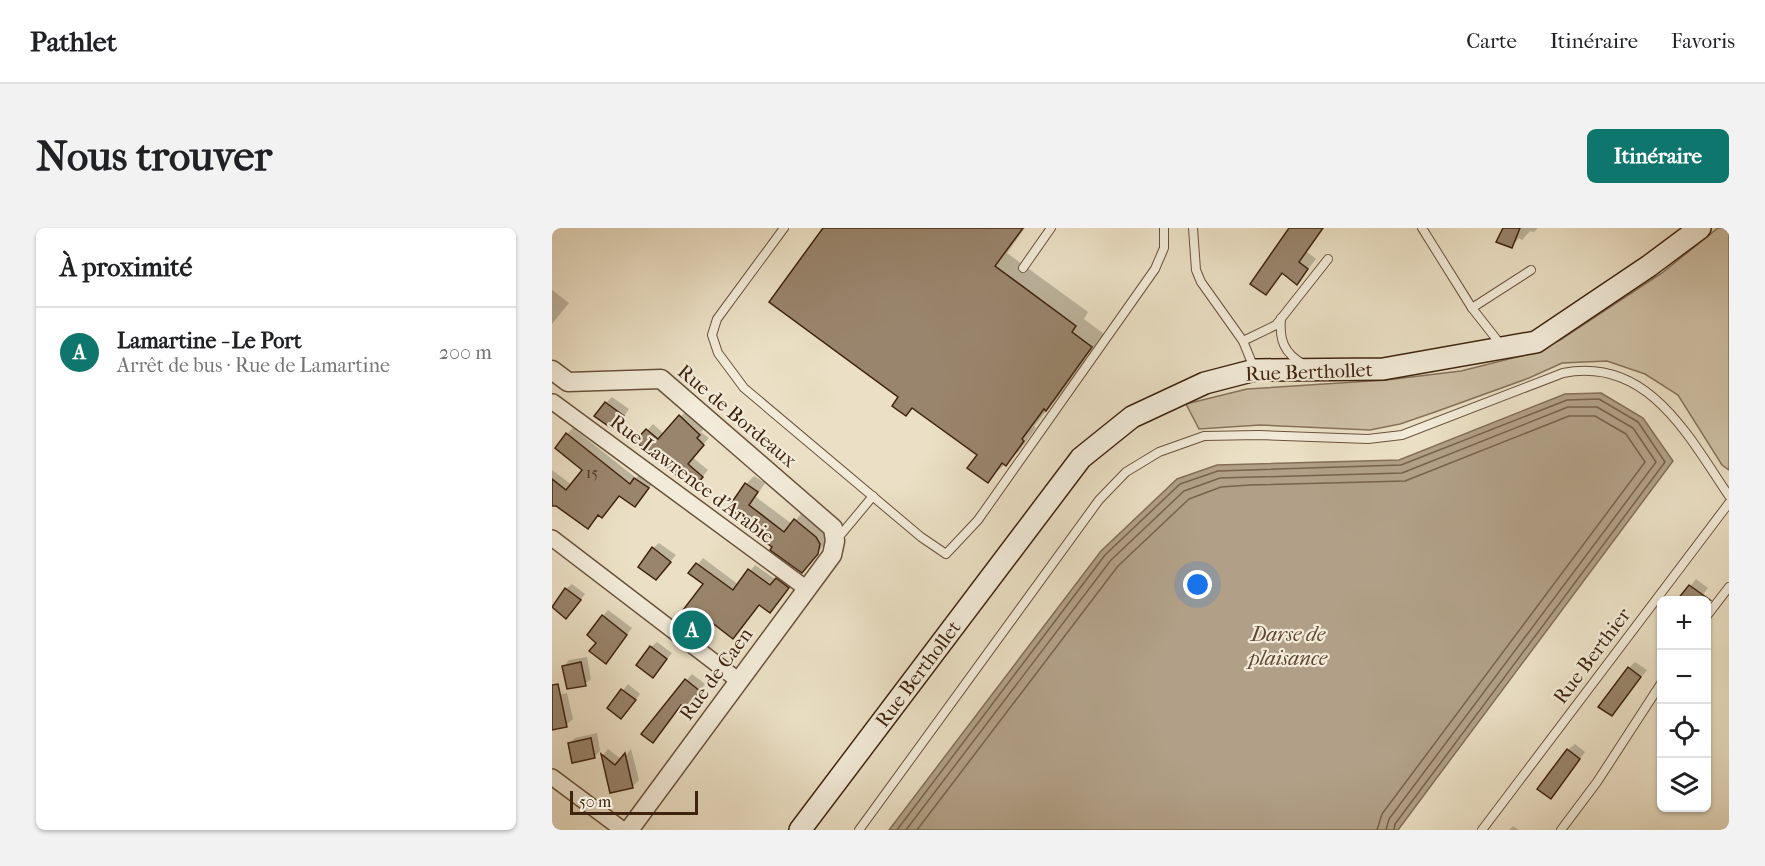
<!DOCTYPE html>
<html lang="fr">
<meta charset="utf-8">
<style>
:root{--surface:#fff;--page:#f2f2f2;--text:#202124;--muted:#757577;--line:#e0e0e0;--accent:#0f766e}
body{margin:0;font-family:"IM FELL French Canon",serif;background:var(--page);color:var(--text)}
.controls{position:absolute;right:18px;bottom:18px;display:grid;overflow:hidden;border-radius:9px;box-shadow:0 2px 4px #0004}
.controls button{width:54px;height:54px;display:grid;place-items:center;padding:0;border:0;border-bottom:2px solid var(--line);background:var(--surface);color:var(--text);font:30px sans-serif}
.scale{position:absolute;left:18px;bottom:15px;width:128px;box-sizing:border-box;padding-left:6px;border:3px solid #40230e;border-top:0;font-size:16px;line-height:21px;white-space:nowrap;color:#40230e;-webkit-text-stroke:4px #f2ebd9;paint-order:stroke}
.you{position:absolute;left:646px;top:357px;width:21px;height:21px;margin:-15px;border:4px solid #fff;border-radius:50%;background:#1a73e8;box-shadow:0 0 0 9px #1a73e833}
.badge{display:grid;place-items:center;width:39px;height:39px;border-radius:50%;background:var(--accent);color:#fff;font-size:20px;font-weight:700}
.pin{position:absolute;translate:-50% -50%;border:3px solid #fff;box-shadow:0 2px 6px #0006}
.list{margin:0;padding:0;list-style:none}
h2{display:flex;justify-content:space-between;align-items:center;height:78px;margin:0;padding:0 24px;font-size:26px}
h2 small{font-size:20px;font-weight:400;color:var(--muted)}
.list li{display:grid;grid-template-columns:39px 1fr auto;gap:18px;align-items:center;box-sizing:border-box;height:90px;padding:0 24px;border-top:2px solid var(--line)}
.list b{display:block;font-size:22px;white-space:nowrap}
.list p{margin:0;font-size:20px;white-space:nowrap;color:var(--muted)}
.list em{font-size:20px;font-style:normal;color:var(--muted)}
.icon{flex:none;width:33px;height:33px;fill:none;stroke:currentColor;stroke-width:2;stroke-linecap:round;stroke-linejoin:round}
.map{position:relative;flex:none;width:1177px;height:602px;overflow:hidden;border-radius:9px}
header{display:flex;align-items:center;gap:36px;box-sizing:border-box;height:84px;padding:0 30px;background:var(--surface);border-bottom:2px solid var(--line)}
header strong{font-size:28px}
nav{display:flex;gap:33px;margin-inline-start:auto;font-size:21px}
.intro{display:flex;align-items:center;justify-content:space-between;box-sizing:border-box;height:144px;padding:0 36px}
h1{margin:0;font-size:42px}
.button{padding:15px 27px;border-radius:9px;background:var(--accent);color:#fff;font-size:21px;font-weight:700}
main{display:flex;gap:36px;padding:0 36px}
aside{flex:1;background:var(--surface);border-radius:9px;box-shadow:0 2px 4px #0004}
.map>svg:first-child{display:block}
.green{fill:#cec0a6;stroke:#87725a;stroke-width:1.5}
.water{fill:#b1a087;stroke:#846e57;stroke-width:1.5}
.shadow{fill:#0003}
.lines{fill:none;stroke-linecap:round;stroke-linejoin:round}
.shore{stroke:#78624a;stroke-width:1.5}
.building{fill:#99856d;stroke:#40230e;stroke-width:1.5}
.service-casing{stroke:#6b523c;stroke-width:10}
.minor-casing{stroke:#6b523c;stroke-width:18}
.tertiary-casing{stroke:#6b523c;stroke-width:21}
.secondary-casing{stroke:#40230e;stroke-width:24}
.service{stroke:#f2ebd9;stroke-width:8}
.minor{stroke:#f2ebd9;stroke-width:15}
.tertiary{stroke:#f2ebd9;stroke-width:18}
.secondary{stroke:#f2ebd9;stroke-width:21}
.labels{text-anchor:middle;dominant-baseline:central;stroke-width:4.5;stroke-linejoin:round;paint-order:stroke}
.number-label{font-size:16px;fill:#563c26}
.street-label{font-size:20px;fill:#40230e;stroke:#f2ebd9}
.water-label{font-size:21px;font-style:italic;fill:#624832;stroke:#f2ebd9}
</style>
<header>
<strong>Pathlet</strong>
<nav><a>Carte</a><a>Itinéraire</a><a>Favoris</a></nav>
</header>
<div class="intro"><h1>Nous trouver</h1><a class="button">Itinéraire</a></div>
<main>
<aside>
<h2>À proximité<small></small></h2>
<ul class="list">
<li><span class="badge">A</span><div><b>Lamartine - Le Port</b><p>Arrêt de bus · Rue de Lamartine</p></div><em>200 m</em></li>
</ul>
</aside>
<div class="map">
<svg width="1177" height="602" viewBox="0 0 1177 602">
<rect width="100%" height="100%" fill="#ebe0c5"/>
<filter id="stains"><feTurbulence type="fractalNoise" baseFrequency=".00333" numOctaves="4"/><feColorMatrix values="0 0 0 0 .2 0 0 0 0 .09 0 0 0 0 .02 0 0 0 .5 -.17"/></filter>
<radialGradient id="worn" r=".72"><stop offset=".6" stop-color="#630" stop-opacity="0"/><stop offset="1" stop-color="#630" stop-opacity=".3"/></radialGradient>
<polygon class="green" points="1166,0 1177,0 1177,242 1170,237 1126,167 1093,146 1055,133 1010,135 977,150 883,184 848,196 818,202 708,197 647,201 634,176 695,161 834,152 909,143 977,126 1008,112 1110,45"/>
<polygon class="water" points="1049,165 1091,190 1121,233 846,602 337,602 549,323 625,251 665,237 847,232 1013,166"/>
<g class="shadow">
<polygon points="273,0 473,0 455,25 536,84 532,91 552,106 507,168 482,198 484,200 467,223 435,253 427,226 361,179 354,186"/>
<polygon points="739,0 772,0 755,24 764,31 745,55 731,45 714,65"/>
<polygon points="952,0 986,0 982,4 978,3 970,12 967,10 960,18"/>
<polygon points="0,62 17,75 0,96"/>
<polygon points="60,169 77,181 68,194 54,175"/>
<polygon points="134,183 153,200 149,204 157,210 140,229 156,242 147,253 86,213 101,196 112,206"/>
<polygon points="21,200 84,250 89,245 102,254 83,278 67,267 41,294 3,275 0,278 0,242 20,257 32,241 15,206"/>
<polygon points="202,248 213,255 204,269 240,296 251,284 276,308 273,316 250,343 195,291 194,256"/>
<polygon points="107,315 124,327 109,344 101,320"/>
<polygon points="151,330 187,357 203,337 224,352 231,345 242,354 224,377 153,356 139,345"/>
<polygon points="1144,351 1156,360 1146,373 1127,373"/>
<polygon points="20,356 33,366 20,383 14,361"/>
<polygon points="56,382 80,400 59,428 46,414 51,388"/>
<polygon points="105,414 120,425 106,442 99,419"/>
<polygon points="35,429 39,451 33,456 12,438 17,432"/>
<polygon points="1083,434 1095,442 1060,486 1077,440"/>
<polygon points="140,446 153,456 140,473 134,479 130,476 106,507 91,505"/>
<polygon points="76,456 88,466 75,483 57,480"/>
<polygon points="15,465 21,491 14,497 0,500 0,468"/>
<polygon points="45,505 48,523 42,529 18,515 23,510"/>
<polygon points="1023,516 1033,524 1005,562 1016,522"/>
<polygon points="56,521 70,532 79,521 87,552 81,558 59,563 51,527"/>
<polygon points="961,598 967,602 957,602"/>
</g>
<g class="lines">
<g class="shore">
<polyline points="345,602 553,327 628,256 666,243 849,237 1015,172 1047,171 1086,194 1113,234 843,596 842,602"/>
<polyline points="354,602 559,332 632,263 668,250 850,245 1016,179 1045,179 1081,200 1104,234 837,591 834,602"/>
<polyline points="365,602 566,338 637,271 669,259 698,257 853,253 1017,188 1043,188 1074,206 1093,234 830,586 825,602"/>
</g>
</g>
<g class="building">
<polygon points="271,0 471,0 443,38 524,98 520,104 540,119 494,183 492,181 470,211 472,213 454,238 450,235 436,255 415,240 425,227 360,180 354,188 340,178 346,169 217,74"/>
<polygon points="737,0 771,0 747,34 756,41 745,57 730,45 714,67 698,56"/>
<polygon points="951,0 968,0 960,20 944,14"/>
<polygon points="53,174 72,188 62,202 42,188"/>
<polygon points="127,187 148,207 145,210 152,217 136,236 151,249 141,261 83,213 94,201 106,211"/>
<polygon points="14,205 78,256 82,250 97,260 83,279 67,268 50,290 46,287 36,301 4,278 0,278 0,251 14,262 30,242 3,220"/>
<polygon points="193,255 206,264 197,277 232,304 242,291 264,309 268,316 266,326 250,345 218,322 220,319 189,296 193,291 176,280"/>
<polygon points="100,319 119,334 104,352 86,339"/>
<polygon points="144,335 181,362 196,341 218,357 224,350 237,360 218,385 207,377 181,411 159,394 154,399 131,382 151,356 136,345"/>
<polygon points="1137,357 1158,372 1125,372"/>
<polygon points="13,360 29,372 14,391 0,379"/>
<polygon points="50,387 75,407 54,436 37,423 44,415 35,407"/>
<polygon points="98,418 115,431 101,450 84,437"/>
<polygon points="29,434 34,458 15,461 10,438"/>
<polygon points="1076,439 1089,449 1060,488 1046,479"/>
<polygon points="133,451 148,463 134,481 129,477 101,515 89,506"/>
<polygon points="6,456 15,499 0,502 0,457"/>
<polygon points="69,461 84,472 69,491 55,480"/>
<polygon points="39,510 43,530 20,535 16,515"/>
<polygon points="1015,521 1028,531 999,571 985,561"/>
<polygon points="73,525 81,560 58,565 49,526 63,537"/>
</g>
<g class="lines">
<g class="service-casing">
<g id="service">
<polyline points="232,0 165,91 160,107 166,125 192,160 369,309 394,326 426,292 603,41 612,20 612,0"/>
<polyline points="641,0 644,42 649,54 691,113 702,140"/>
<polyline points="870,0 920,80 949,117"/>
<polyline points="471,40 499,0"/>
<polyline points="920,80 979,42"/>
<path d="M 729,90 C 727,112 732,125 751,136"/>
<polyline points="691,113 724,97 776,31"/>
<polyline points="286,310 321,268"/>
<polyline points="1154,389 1177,359"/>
<path d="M 307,602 L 547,272 L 574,244 L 607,224 L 652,208 L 707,207 L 816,211 L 850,207 L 1011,145 C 1096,128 1137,209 1177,268"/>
<polyline points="930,602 1177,275"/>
<polyline points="1009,602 1045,554 1110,454"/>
</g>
</g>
<g class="minor-casing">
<g id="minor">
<polyline points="1,174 255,361"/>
<polyline points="0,310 187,453"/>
<polyline points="0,549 71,602"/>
</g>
</g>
<g class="tertiary-casing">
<polyline id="tertiary" points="0,142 16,154 109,151 281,300 283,313 280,327 77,602"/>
</g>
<g class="secondary-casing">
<polyline id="secondary" points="248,602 529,230 580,189 653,155 703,142 831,141 984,114 1097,38 1148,0"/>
</g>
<use href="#service" class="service"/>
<use href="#minor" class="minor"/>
<use href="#tertiary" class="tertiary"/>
<use href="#secondary" class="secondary"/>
</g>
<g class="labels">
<g class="number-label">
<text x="40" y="244">15</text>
</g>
<g class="street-label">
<text transform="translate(757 144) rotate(-2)">Rue Berthollet</text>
<text transform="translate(185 188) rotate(40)">Rue de Bordeaux</text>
<text transform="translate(140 251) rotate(37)">Rue Lawrence d'Arabie</text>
<text transform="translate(1040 428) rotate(-53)">Rue Berthier</text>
<text transform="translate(164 446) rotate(-54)">Rue de Caen</text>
<text transform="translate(366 446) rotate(-53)">Rue Berthollet</text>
</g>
<g class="water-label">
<text x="736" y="406">Darse de<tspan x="736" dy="24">plaisance</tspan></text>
</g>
</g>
<rect width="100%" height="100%" filter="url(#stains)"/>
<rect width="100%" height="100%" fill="url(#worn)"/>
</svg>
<div class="controls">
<button>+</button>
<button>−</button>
<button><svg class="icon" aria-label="locate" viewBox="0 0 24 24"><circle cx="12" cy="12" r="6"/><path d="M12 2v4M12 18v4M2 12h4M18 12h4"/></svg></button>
<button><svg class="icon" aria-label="layers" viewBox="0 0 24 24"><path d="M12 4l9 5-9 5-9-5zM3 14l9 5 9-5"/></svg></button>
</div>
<div class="scale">50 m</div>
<div class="you"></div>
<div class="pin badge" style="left:140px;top:402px">A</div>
</div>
</main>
